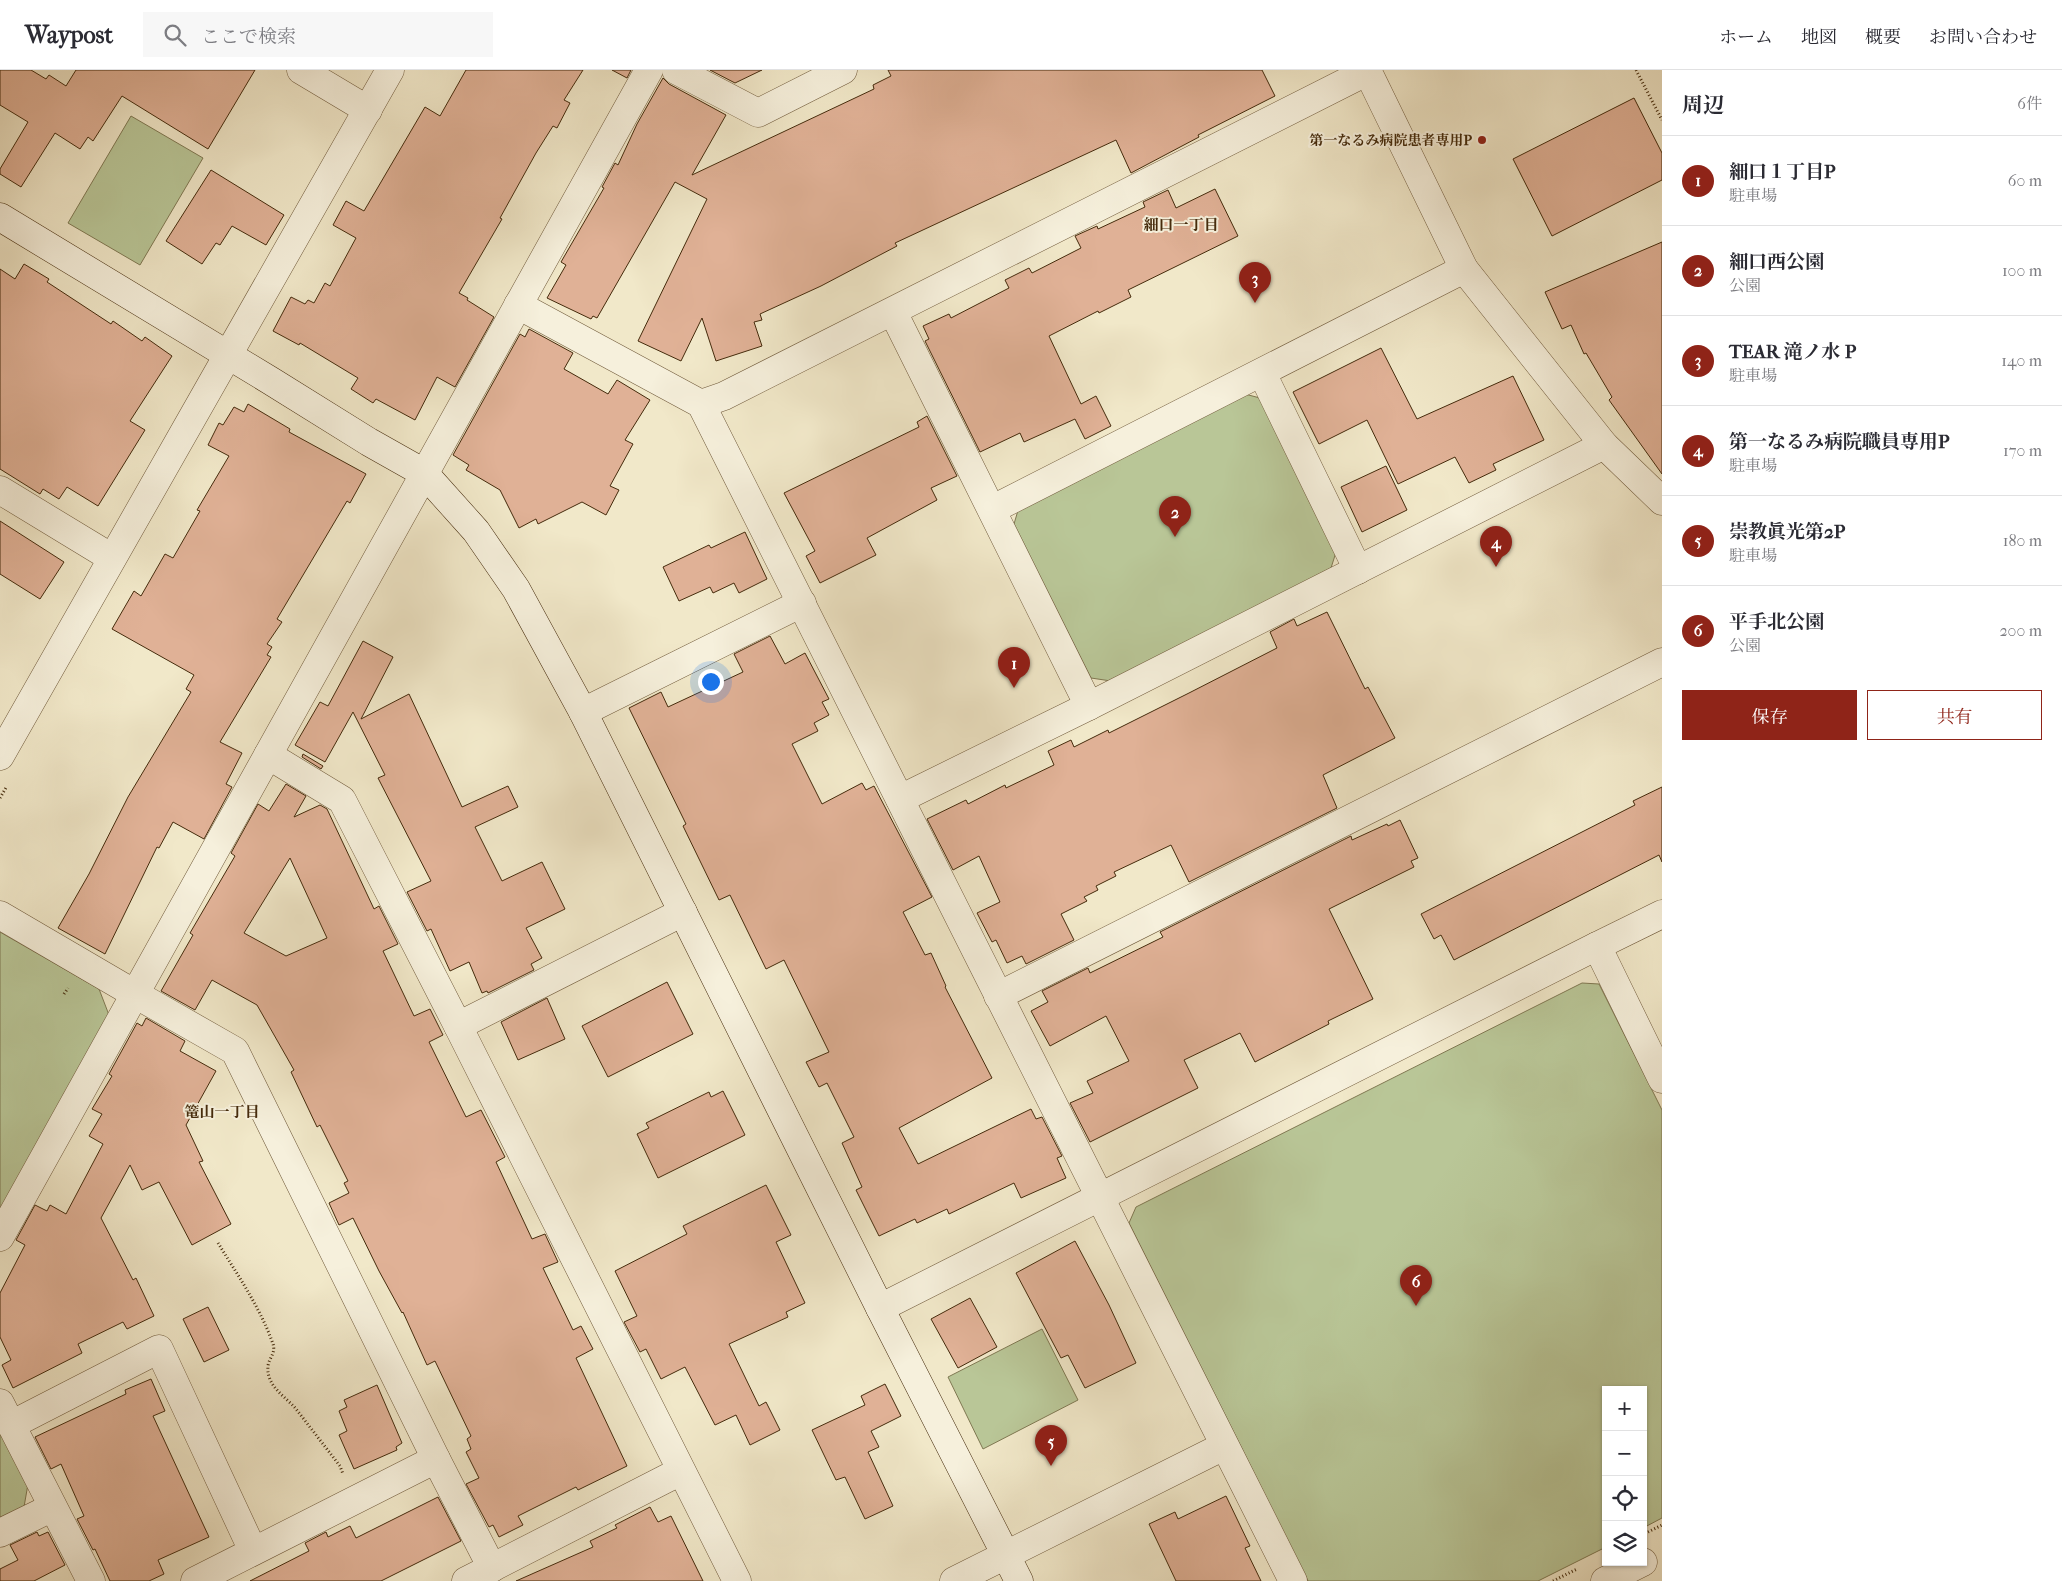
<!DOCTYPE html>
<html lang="ja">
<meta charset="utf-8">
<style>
:root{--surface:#fff;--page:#f7f7f7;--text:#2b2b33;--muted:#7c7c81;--line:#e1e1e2;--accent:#8f2418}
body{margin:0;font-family:"IM FELL French Canon","Noto Serif JP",serif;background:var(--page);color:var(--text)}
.controls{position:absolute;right:15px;bottom:15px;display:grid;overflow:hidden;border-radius:0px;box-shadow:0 1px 4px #0004}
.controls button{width:45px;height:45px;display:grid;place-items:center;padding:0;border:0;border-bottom:1px solid var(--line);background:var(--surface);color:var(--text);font:25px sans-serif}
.you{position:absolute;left:710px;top:611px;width:18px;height:18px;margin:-12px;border:4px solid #fff;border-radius:50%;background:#1a73e8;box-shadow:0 0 0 8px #1a73e833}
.badge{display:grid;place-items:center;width:32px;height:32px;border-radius:50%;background:var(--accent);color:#fff;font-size:16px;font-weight:700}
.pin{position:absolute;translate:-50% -41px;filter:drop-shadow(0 1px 2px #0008)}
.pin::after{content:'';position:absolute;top:26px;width:18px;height:15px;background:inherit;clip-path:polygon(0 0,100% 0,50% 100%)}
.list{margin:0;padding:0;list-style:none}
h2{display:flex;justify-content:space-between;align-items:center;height:65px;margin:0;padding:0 20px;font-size:21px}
h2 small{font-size:16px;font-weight:400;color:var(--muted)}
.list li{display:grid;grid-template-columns:32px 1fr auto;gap:15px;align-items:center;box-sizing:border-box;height:90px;padding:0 20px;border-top:1px solid var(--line)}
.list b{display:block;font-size:19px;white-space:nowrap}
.list p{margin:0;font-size:16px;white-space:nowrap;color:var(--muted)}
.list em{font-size:16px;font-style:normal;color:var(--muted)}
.actions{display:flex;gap:10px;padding:15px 20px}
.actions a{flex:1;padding:11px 0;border:1px solid var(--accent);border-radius:0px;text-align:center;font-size:18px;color:var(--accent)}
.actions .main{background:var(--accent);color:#fff}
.icon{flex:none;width:28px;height:28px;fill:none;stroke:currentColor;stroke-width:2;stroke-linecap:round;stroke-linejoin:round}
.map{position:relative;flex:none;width:1662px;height:1511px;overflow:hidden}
header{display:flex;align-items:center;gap:30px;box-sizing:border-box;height:70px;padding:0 25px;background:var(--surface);border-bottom:1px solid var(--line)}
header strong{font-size:24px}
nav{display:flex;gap:28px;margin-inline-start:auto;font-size:18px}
.search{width:350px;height:45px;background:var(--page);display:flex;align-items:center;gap:12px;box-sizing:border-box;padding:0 18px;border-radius:0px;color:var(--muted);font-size:19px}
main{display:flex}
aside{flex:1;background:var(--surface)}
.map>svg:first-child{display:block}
.green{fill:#b9c697;stroke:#7f7852}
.building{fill:#e0b196;stroke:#452b0c;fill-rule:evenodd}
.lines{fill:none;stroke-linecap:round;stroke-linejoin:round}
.street-casing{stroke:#705a3b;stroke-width:29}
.secondary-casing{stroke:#452b0c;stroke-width:29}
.path{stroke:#452b0c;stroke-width:3;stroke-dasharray:1 2.5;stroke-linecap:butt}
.street{stroke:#f6f0dc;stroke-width:28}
.secondary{stroke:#f6f0dc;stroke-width:28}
.poi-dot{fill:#8f2418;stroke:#f6f0dc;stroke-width:2}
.labels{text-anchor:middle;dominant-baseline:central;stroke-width:4;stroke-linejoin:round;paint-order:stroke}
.poi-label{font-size:14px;font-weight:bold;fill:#452b0c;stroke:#f6f0dc;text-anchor:end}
.neighbourhood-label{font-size:15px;font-weight:bold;fill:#452b0c;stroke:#f6f0dc}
</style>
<header>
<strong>Waypost</strong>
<div class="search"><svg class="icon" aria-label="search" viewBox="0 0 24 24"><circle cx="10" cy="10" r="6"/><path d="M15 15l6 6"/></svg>ここで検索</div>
<nav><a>ホーム</a><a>地図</a><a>概要</a><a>お問い合わせ</a></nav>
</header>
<main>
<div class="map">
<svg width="1662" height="1511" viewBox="0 0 1662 1511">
<rect width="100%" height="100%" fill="#f1e8c9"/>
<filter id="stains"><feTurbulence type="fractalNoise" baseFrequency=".004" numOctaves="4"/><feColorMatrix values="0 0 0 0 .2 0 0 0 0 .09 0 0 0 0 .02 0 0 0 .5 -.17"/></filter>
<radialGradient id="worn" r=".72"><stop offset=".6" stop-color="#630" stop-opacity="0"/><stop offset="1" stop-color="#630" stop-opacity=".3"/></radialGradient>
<g class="green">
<polygon points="131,46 203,88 140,195 68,153"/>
<polygon points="1241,323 1260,328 1337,479 1331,498 1111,611 1091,608 1014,454 1019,437"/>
<polygon points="0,862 99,919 109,945 0,1141"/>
<polygon points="1582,913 1599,914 1662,1040 1662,1448 1643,1458 1643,1320 1606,1320 1606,1477 1538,1511 1308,1511 1129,1153 1136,1137"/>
<polygon points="1042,1259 1078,1330 983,1379 948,1307"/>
<polygon points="0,1360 28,1414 24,1437 0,1449"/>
</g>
<g class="building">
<polygon points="0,0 31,0 46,9 49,5 66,16 76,0 255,0 208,79 122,26 93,71 88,67 80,79 55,63 21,117 0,104 0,99 28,52 0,35"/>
<polygon points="466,0 583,0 564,30 570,33 557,58 553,56 536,83 500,148 502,149 459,223 468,228 467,230 494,247 455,317 437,307 415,350 376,329 373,333 351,319 358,308 300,273 299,275 273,261 291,227 305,234 308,230 314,233 325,213 330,216 356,168 333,155 346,131 364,141 425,37 440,46"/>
<polygon points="612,0 631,0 627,8"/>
<polygon points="710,0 762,0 735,13"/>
<polygon points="888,0 1262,0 1275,26 1198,65 1199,67 1131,103 1116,70 895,173 897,176 821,216 760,244 762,250 754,252 762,276 716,291 702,248 681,291 638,271 707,129 675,112 597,248 593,246 591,249 547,228 566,195 561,192 604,118 602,117 615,93 618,95 637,54 663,8 669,14 726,45 692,105 874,19 873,15 891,6"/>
<polygon points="1634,28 1662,83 1662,110 1552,166 1513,89"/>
<polygon points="211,100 284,145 266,175 232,156 220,175 216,173 202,194 166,171"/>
<polygon points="1215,119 1238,166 1128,220 1131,227 1099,243 1098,241 1049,266 1081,334 1096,326 1111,356 1085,369 1075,349 1024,372 1020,363 980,382 925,271 929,269 923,256 949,244 951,248 1009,218 1005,210 1029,198 1032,203 1081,178 1075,166 1097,156 1098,159 1145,137 1143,132 1168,120 1176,138"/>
<polygon points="1662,172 1662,404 1609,330 1612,327 1586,283 1584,284 1571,255 1562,259 1545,222"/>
<polygon points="24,194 49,209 47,212 111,254 113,251 142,271 145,267 172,286 130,351 145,360 98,436 67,417 59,429 43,419 40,424 0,399 0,199 15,209"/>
<polygon points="529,259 573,283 564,299 608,324 617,310 650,330 625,370 633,374 610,416 619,420 606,445 582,432 538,454 536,449 519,458 500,420 466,400 469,395 453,385 520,264 525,267"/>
<polygon points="1381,278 1417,349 1513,306 1544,370 1493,394 1496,400 1469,413 1455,387 1398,414 1367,350 1319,374 1293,322"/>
<polygon points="248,334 290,359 289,362 366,404 350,433 347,431 277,549 282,552 267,574 272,577 267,585 271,587 220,672 242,683 226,714 232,717 204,769 173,752 159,778 157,777 105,884 58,858 89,804 128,727 191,622 186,619 194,605 112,559 134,521 141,526 165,484 173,488 200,441 197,440 229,386 208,375 219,353 223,355 234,337 244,342"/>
<polygon points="927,346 957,406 931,418 937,430 867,468 876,485 820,513 806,486 815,481 784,423 919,357 917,352"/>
<polygon points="1386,396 1407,440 1362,462 1341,417"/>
<polygon points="0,451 64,492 40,529 0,504"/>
<polygon points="745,462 767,509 739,523 734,513 713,523 710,517 679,531 663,497 709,475 711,478"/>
<polygon points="1327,542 1365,619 1368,617 1395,668 1323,705 1337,738 1189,812 1171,775 1114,802 1116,806 1096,816 1098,820 1084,827 1087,831 1061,844 1074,870 1026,894 1022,886 1007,893 996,870 992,872 977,843 1000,832 979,786 953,800 927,749 966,730 968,734 1005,715 1006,718 1054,695 1048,681 1071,670 1074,677 1108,660 1109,663 1189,623 1277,578 1270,562 1294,549 1297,556"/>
<polygon points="770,566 785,594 805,583 829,629 822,632 829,645 814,653 818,661 792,674 822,734 862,713 866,720 874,716 932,827 903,842 925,885 931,883 946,916 945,917 992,1008 899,1058 918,1094 1031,1039 1036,1049 1042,1047 1062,1086 1057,1088 1066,1108 1021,1128 1014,1113 949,1144 947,1139 917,1153 915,1149 879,1166 856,1120 862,1117 842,1073 854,1067 827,1013 819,1017 806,992 829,982 784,890 766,899 730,825 719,830 683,756 686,754 629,638 661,622 668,637 743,602 734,584"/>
<polygon points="363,571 393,587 361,649 409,624 462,737 508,716 518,737 475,757 502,811 542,792 565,839 526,858 542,888 531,894 534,900 488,923 487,921 482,923 469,892 450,901 431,859 427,861 407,822 431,811 378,708 385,705 353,642 325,692 295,675 320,632 328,636"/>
<polygon points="303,684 323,696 321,699 302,687"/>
<path d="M 286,714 L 306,726 L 294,747 L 320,735 L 327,739 L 374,839 L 379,836 L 398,874 L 383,881 L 414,946 L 430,939 L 443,965 L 429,972 L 466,1047 L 481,1040 L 505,1087 L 496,1092 L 532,1169 L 545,1164 L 558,1192 L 543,1198 L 573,1260 L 581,1256 L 593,1279 L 576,1288 L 627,1396 L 578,1420 L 576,1417 L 518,1446 L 523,1455 L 499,1467 L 493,1455 L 489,1457 L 466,1414 L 479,1408 L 466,1382 L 471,1379 L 467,1369 L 471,1366 L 435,1291 L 427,1295 L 403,1242 L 402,1243 L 379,1201 L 353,1148 L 339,1155 L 329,1133 L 349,1123 L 344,1113 L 348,1111 L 320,1055 L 317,1057 L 291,1002 L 294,1000 L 257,935 L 212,910 L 195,940 L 161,921 L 193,865 L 190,863 L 235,786 L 231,783 L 258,734 L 269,741 ZM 290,788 L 327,868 L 286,886 L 244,863 Z"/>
<polygon points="1662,717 1662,792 1659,785 1454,890 1441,865 1434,869 1421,844 1635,735 1633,731"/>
<polygon points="1400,750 1418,788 1411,791 1414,797 1329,839 1373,929 1328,951 1329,954 1255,992 1240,963 1184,990 1198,1018 1090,1072 1070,1033 1093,1023 1087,1011 1129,991 1106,946 1050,976 1031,941 1048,932 1042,921 1088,898 1090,903 1163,867 1160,862 1351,766 1352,770 1387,754 1388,756"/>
<polygon points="667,912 693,964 608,1007 582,956"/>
<polygon points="547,928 565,969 518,990 501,952"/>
<polygon points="146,948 185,971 180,981 216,1001 186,1055 203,1091 199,1092 231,1154 192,1175 159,1112 142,1120 130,1095 101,1148 133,1210 136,1208 154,1246 127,1259 123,1252 78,1274 82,1283 13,1318 2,1295 11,1290 0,1267 0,1223 25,1175 16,1170 35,1135 47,1141 50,1135 66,1144 103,1074 89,1066 102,1044 92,1039 112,1006 109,1004 137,953 142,956"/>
<polygon points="723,1021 745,1065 658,1108 637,1064 649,1058 646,1053 709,1022 711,1027"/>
<polygon points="766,1115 791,1165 776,1172 805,1233 786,1242 788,1247 729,1274 759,1336 766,1332 780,1360 750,1375 736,1345 715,1355 685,1297 661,1309 646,1279 640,1282 624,1252 637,1246 615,1201 687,1164 683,1156"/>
<polygon points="1075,1171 1109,1235 1136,1293 1085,1318 1068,1285 1061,1288 1016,1203"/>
<polygon points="970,1228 997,1277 958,1298 931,1249"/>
<polygon points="208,1237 229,1280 204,1292 183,1249"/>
<polygon points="151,1309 165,1341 153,1346 209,1467 158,1490 164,1504 149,1511 110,1511 95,1479 93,1480 77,1449 84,1446 61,1394 51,1399 35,1367 126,1324 125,1320"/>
<polygon points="885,1314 901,1346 871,1361 879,1377 868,1382 893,1436 865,1449 845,1407 836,1410 812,1360 865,1335 861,1326"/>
<polygon points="377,1315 402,1373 396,1377 397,1380 354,1399 339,1365 347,1361 339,1341 347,1337 344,1330"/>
<polygon points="1226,1426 1250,1476 1245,1478 1261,1511 1176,1511 1149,1454 1175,1442 1178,1449"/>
<polygon points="438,1427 461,1471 381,1511 250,1511 309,1481 305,1473 326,1462 328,1467 350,1456 356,1468"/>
<polygon points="650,1437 658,1452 671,1446 703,1511 516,1511 593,1477 590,1471 617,1458 615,1455"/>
<polygon points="37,1462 39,1466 48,1462 65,1495 34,1511 0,1511 0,1499 18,1490 10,1475"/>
</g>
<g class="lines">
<g class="street-casing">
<g id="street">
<polyline points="301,0 368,40"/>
<polyline points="676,0 758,43 843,0"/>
<polyline points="1367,0 1464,199 1604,375 1662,431"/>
<polyline points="518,235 701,334 1293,1511"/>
<polyline points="893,242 1089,636"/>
<polyline points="1262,303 1358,500"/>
<polyline points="701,334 724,326 1368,1"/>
<polyline points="0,420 112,488"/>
<polyline points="993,439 1464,199"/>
<polyline points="583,642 802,533"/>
<polyline points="268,685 342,730 458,956 737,1511"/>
<polyline points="0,686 390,0"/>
<polyline points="900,729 1089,636 1604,375"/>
<polyline points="1662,844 1597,876 1662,1009"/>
<polyline points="0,845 135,924 649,0"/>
<polyline points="998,926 1662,592"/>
<polyline points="458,956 683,842"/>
<polyline points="0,1167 135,924 235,981 436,1389 492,1498"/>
<polyline points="880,1238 1597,876"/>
<polyline points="0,1333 91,1511"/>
<polyline points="11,1355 159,1279 253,1481"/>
<polyline points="0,1463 51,1438 51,1435"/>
<polyline points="195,1511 436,1389"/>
<polyline points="466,1511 681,1401"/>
<polyline points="954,1511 1224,1376"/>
<polyline points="1605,1511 1643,1492"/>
</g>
</g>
<g class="secondary-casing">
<polyline id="secondary" points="0,147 271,311 369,372 424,403 476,461 516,519 583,642 880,1238 1019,1511"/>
</g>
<g class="path">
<polyline points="1636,0 1662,50"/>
<polyline points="0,728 7,716"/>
<polyline points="64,924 68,918"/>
<path d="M 218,1173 C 237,1204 261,1239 273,1274 C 276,1283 269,1288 268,1296 C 266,1316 285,1326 296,1339 L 340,1396 L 343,1404"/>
<polyline points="1648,1462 1662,1455"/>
<polyline points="1553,1511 1577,1499"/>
</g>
<use href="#street" class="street"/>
<use href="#secondary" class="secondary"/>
</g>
<circle class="poi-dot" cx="1482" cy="70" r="5"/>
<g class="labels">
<g class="poi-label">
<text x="1472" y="70">第一なるみ病院患者専用P</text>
</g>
<g class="neighbourhood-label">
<text x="1181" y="155">細口一丁目</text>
<text x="222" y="1042">篭山一丁目</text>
</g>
</g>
<rect width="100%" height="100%" filter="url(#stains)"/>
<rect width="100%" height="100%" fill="url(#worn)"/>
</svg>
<div class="controls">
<button>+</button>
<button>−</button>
<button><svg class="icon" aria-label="locate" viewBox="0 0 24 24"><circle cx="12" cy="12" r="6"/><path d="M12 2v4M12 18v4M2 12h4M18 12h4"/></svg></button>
<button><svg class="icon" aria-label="layers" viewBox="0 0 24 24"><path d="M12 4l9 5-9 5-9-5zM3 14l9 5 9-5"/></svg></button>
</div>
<div class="you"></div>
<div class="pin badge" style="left:1014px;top:618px">1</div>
<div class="pin badge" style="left:1175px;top:467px">2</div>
<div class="pin badge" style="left:1255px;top:233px">3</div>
<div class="pin badge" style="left:1496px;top:497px">4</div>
<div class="pin badge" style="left:1051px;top:1396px">5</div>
<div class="pin badge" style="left:1416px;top:1236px">6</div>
</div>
<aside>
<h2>周辺<small>6件</small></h2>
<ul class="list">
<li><span class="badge">1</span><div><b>細口１丁目P</b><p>駐車場</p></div><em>60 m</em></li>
<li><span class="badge">2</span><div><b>細口西公園</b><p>公園</p></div><em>100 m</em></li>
<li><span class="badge">3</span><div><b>TEAR 滝ノ水 P</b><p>駐車場</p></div><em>140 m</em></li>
<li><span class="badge">4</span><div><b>第一なるみ病院職員専用P</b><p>駐車場</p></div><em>170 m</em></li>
<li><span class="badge">5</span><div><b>崇教眞光第2P</b><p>駐車場</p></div><em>180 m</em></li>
<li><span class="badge">6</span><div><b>平手北公園</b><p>公園</p></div><em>200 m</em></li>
</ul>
<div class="actions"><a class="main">保存</a><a>共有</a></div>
</aside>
</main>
